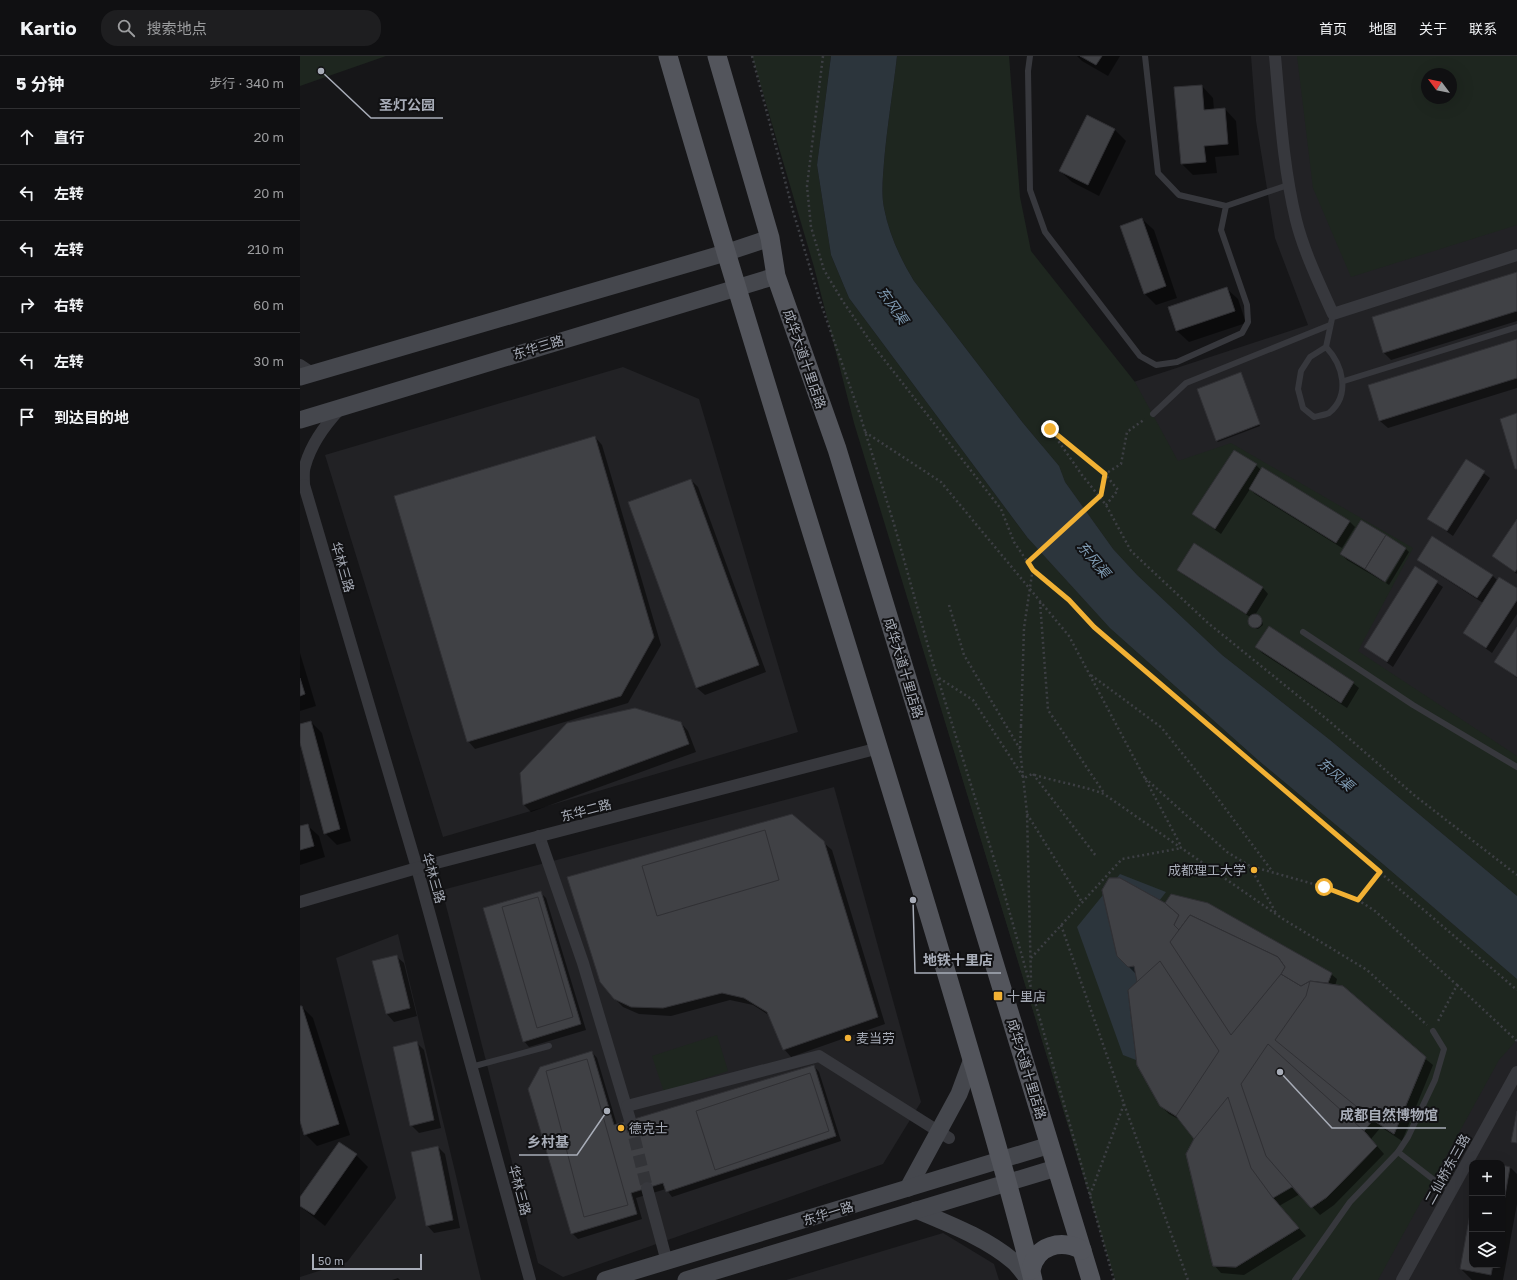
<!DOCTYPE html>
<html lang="zh">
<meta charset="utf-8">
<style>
:root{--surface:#101012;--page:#1e1e20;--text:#f1f3f6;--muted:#9c9d9f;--line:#303032}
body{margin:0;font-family:"Golos Text","Noto Sans SC",sans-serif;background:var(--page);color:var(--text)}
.controls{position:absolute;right:12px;bottom:12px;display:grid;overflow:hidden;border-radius:8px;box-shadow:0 4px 16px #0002}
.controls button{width:36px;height:36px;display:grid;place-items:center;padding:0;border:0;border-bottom:1px solid var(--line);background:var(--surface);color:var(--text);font:20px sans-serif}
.compass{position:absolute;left:1121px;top:12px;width:36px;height:36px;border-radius:50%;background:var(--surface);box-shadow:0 4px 16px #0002;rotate:302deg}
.scale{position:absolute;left:12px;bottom:10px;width:110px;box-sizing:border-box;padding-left:4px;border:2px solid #a8adb8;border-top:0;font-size:11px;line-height:14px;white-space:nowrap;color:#a8adb8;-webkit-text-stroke:3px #111113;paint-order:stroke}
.stop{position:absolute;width:12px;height:12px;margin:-9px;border:3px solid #f2b134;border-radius:50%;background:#fff}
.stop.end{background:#f2b134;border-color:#fff;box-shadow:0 1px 4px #0008}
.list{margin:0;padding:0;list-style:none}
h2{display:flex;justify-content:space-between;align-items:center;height:52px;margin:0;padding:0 16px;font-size:17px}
h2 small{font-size:13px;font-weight:400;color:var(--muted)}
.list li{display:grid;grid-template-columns:26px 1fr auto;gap:12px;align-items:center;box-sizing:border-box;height:56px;padding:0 16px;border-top:1px solid var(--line)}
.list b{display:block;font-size:15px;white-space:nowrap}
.list em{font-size:13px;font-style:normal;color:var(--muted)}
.icon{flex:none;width:22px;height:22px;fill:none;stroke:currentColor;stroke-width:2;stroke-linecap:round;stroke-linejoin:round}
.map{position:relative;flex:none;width:1217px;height:1224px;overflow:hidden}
header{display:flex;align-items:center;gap:24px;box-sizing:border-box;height:56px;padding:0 20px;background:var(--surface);border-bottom:1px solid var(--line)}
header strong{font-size:19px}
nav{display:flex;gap:22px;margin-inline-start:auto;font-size:14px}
.search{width:280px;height:36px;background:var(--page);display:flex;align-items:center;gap:10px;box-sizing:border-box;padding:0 14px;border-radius:16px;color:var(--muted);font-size:15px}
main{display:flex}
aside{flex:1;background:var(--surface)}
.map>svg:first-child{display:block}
.built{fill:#222225;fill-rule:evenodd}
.green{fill:#1e261f;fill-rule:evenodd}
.water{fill:#2c353c}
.shadow{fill:#0007}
.building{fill:#404145;stroke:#303034}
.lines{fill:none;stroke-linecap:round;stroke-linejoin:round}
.street-tunnel{stroke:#333438;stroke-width:12;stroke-dasharray:12 6;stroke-linecap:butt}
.path{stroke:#3d3f44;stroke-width:2.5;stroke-dasharray:2 3;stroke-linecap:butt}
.lane{stroke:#37383d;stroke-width:6}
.street{stroke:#37383d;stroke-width:12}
.secondary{stroke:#45474d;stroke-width:17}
.primary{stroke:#53555c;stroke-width:19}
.path-bridge{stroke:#3d3f44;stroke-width:2.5;stroke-dasharray:2 3;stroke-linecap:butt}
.route{stroke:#f2b134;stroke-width:5}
.poi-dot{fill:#f2b134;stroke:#111113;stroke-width:1.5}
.labels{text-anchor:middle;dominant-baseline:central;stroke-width:4;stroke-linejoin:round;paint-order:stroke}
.street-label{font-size:13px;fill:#a8adb8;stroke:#111113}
.poi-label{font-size:13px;fill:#a8adb8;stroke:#111113;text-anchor:start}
.water-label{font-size:14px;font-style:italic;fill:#7f9bb3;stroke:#111113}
.leader{fill:none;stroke:#a8adb8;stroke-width:1.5}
.callout-dot{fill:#a8adb8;stroke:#111113;stroke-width:1.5}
.callout-label{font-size:14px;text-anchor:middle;font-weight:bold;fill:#a8adb8;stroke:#111113;stroke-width:4;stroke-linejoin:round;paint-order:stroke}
</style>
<header>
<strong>Kartio</strong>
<div class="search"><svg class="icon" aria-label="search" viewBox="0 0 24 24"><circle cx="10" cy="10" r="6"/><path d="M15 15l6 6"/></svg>搜索地点</div>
<nav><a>首页</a><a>地图</a><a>关于</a><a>联系</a></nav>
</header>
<main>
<aside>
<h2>5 分钟<small>步行 · 340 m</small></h2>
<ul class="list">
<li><svg class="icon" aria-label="ahead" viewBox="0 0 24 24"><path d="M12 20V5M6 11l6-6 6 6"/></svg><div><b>直行</b></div><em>20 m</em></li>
<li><svg class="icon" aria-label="left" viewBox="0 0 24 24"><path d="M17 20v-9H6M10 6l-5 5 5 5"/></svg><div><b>左转</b></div><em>20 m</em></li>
<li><svg class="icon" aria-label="left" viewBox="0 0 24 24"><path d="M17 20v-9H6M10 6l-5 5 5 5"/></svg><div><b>左转</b></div><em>210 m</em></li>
<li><svg class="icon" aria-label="right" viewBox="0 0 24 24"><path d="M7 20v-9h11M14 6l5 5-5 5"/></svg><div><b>右转</b></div><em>60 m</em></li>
<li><svg class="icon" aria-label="left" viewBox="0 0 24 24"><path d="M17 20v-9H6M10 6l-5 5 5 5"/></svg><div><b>左转</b></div><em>30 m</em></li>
<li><svg class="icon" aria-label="arrive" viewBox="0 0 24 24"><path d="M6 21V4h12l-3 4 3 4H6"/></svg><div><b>到达目的地</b></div></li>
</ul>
</aside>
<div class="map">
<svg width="1217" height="1224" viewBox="0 0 1217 1224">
<rect width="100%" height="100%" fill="#161618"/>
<g class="built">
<path d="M 951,0 L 1217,0 L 1217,1224 L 815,1224 L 601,520 L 727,481 L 748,354 L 1008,269 L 975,182 L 956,65 ZM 1127,18 L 1151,18 L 1151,42 L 1127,42 ZM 1172,1107 L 1202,1107 L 1202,1209 L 1172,1209 Z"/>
<polygon points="323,311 399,343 498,676 143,781 25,399"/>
<polygon points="534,731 621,1046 583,1108 263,1221 238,1207 142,834"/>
<polygon points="98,878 181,1224 0,1224 0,1221 47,1206 96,1142 36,902"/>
<polygon points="643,1177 694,1208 699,1224 486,1224"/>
</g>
<g class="green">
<polygon points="0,0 86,0 0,30"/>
<polygon points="452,0 531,0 517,109 531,199 549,242 727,481 810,572 958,704 1083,808 1217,923 1217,984 1199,1004 1078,1224 815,1224 554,367 514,211"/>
<path d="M 597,0 L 709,0 L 720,141 L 731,195 L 835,326 L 878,405 L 931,387 L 1113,492 L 1058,595 L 1217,700 L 1217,840 L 1030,684 L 922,599 L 837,519 L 813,493 L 765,426 L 759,410 L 723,367 L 614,225 C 600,202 589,178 584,152 C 581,137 583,121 584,106 C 587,71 593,35 597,0 Z"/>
<path d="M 997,0 L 1217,0 L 1217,169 L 1051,221 L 1013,132 ZM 1127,18 L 1151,18 L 1151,42 L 1127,42 Z"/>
<polygon points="417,979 428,1015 364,1036 352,1000"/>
</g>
<g class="water">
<path d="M 531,0 L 597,0 C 593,35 587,71 584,106 C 583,121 581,137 584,152 C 589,178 600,202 614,225 L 723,367 L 759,410 L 765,426 L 813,493 L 837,519 L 922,599 L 1030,684 L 1217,840 L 1217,923 L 1083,808 L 958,704 L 810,572 L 727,481 L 549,242 L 531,199 L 517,109 Z"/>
<polygon points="820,818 866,836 830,883 856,991 836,1004 823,999 777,871"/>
</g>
<g class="shadow">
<polygon points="777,0 820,0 808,20 782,5"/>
<polygon points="902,30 913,42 914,54 925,53 936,65 939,99 915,101 917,117 893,119 882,108"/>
<polygon points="787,60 815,74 826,85 799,140 772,126 760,115"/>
<polygon points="842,163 854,174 877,242 856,249 845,238"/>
<polygon points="1217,217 1217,265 1091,304 1084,297 1073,262"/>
<polygon points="926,232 938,243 946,267 889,286 877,275 869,251"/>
<polygon points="1217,284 1217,332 1088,372 1080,365 1069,330"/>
<polygon points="942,319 960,370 918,386 916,384"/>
<polygon points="295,381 302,389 361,589 328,647 175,693 168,685"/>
<polygon points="1166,404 1190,422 1153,480 1129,463"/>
<polygon points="956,409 961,414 1049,465 1055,471 1042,492 955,438 950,433 921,478 893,458"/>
<polygon points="391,424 398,431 466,616 405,639 397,632 329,447"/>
<polygon points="1217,465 1217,518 1193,500"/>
<polygon points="894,488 963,532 968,538 955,559 961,561 963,569 958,573 954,572 949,567 950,561 884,519 878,513"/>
<polygon points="1105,492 1084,526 1047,504 1041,498"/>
<polygon points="1106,493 1109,496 1089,529 1086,527"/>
<polygon points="1118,504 1192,519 1198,525 1217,534 1217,558 1192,597 1164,577 1183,547 1124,509"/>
<polygon points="1115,512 1143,531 1093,611 1065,591"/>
<polygon points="1217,573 1217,622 1196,606"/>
<polygon points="957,591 1053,627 1059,632 1047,652 962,597"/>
<polygon points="0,597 16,650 0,655"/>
<polygon points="11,666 22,677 51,785 37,789 25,777 0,683 0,669"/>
<polygon points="381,667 388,675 396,696 231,756 224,749 221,718"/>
<polygon points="7,769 19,780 25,801 0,809 0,771"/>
<polygon points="523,786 532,794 585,968 491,1001 484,993 470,960 453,949 430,944 371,960 339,958 323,951 315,943"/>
<polygon points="240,836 246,842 286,974 229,991 224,985"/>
<polygon points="865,848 1031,918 1037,923 1035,930 1133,1009 1102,1085 1081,1071 1071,1083 1084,1098 1034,1149 1020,1159 1000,1138 979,1150 1006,1180 944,1219 921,1217 914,1209 895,1083 882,1065 869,1058 861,1050 836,918 829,911"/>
<polygon points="96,900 104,907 117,960 94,966 87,958 74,905"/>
<polygon points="0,951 2,951 13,962 50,1079 17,1090 5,1078 0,1062"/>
<polygon points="116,986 124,994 141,1072 119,1077 111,1069"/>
<polygon points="292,996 297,1002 317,1069 514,1010 519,1016 541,1085 372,1141 366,1133 336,1142 342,1163 278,1183 272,1177"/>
<polygon points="39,1087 56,1099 68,1111 25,1170 0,1150 0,1142"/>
<polygon points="138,1091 145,1098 160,1172 134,1177 127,1169"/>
<polygon points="1202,1110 1210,1111 1217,1118 1217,1148 1203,1224 1172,1224 1161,1213 1172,1153 1172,1209 1202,1209"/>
<polygon points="98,1222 100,1224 92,1224"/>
</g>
<g class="building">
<polygon points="780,0 802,0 796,9"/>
<polygon points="902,29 904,54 925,52 928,88 904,90 906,106 881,108 874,31"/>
<polygon points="787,59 815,73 788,129 759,115"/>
<polygon points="842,162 866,230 844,238 820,170"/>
<polygon points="1217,216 1217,255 1083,297 1072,261"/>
<polygon points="927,231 935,255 876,275 868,251"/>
<polygon points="1217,283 1217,322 1079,365 1068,329"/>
<polygon points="941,316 960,368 916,385 897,333"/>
<polygon points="1217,357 1217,413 1215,413 1200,363"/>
<polygon points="295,380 354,581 321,640 167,686 94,440"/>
<polygon points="934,394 957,408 915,473 892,458"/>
<polygon points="1166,403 1185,415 1147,475 1127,463"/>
<polygon points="962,411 1050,465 1036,487 949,433"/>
<polygon points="391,423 459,609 396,632 328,446"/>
<polygon points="1217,463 1217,513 1215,516 1192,500"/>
<polygon points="1061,464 1086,479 1065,513 1040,498"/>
<polygon points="1086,479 1106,492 1085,526 1065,513"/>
<polygon points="1132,480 1193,519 1177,542 1117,504"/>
<polygon points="894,487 963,531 946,558 877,514"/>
<polygon points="1115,510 1138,525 1087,606 1064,591"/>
<polygon points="1199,521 1217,532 1217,544 1186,592 1163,577"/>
<circle cx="955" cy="565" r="7"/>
<polygon points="969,570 1054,626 1041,647 955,591"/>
<polygon points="1217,571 1217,621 1194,606"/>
<polygon points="0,622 5,638 0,640"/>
<polygon points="335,652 381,666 389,688 223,749 220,717 267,667"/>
<polygon points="11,665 40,773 24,778 0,687 0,668"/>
<polygon points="492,758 524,785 578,961 483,994 467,956 444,942 422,937 363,952 331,951 314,943 300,926 267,821"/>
<polygon points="8,768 14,790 0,794 0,770"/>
<polygon points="465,774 479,824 357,860 342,810"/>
<polygon points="809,822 820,822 865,847 879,859 874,869 834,910 828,911 817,900 804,844 802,834"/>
<polygon points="809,822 820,822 865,847 879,859 874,869 879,874 890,859 978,901 985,911 981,918 1001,930 1010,925 1043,930 1126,1001 1094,1078 1073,1064 1064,1075 1077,1090 1027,1141 1011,1152 992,1131 973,1142 999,1172 936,1211 913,1210 886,1098 894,1083 876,1060 860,1050 837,1009 828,934 837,926 834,910 828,911 817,900 802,834"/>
<polygon points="241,835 281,968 223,986 183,852"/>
<polygon points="871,838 908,847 1032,917 1028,927 1010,925 1001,930 981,918 985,911 978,901 890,859 879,874 874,869 879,859 865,847"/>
<polygon points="238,841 273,961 237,972 202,851"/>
<polygon points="890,859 978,901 985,911 981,918 931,979 870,886"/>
<polygon points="97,899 110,952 86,958 72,905"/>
<polygon points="860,905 919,995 876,1060 860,1050 837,1009 828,934"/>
<polygon points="1010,925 1043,930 1126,1001 1094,1078 1073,1064 975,984 1006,940"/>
<polygon points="0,950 2,950 39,1068 4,1079 0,1065"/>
<polygon points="117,985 134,1064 110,1070 93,991"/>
<polygon points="968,988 1064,1075 1077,1090 1027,1141 1011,1152 966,1100 941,1028"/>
<polygon points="292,995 314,1069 514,1009 536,1080 366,1136 363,1127 331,1137 337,1158 271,1178 228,1033 240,1011"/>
<polygon points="287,1003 328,1149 284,1161 246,1015"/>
<polygon points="510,1017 529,1075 415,1114 396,1055"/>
<polygon points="928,1041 951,1112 973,1142 999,1172 936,1211 913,1210 886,1098 894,1083"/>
<polygon points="1217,1055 1217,1087 1211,1086"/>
<polygon points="39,1086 57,1098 14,1159 0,1150 0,1141"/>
<polygon points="138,1090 153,1164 126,1170 111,1096"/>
<polygon points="1202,1109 1210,1111 1202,1157"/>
<polygon points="1172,1147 1172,1209 1193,1209 1191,1219 1160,1213"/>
</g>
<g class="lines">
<polyline class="street-tunnel" points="330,1064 347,1132"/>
<g class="path">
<polyline points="452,0 493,155 519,242 559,356 594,468 630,597 699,819 814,1224"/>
<polyline points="523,0 507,130 511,171 524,214 542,244 572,288 701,453 714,486 733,514 769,544 794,571 1217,934"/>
<polyline points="750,373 782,419 806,449 831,495 908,567 1029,665 1114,739 1217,819"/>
<polyline points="565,376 641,426 769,580 881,790"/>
<polyline points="753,376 805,418 818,434 806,449"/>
<polyline points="801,439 805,418 821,408 827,376 845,363"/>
<polyline points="728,506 738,497"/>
<polyline points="740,546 748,654 804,737"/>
<polyline points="649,549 664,599 720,693"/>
<polyline points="791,619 861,671 910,732 972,815"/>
<path d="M 639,622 L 673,644 L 724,722 L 732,718 C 756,726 781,729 804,738 L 983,863 L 1067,914 L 1127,969"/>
<polyline points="721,670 720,693 727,757 731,925"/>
<polyline points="733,718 796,800"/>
<polyline points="845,722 927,796 950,810 1024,831 1055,842 1075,855 1157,929 1137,967"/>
<polyline points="727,758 782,846"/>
<polyline points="950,811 976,857"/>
<polyline points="1058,844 1080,816"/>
<polyline points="761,869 824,1048 790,1139"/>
<polyline points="731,902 822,803 882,792"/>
<polyline points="1157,929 1217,985"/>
<polyline points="824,1048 888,1224"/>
</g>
<g class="lane">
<polyline points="730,0 728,15 730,134 745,176 840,300 856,309 877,306 942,277 948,266 947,249 921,174 926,150 879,139 858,117 845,0"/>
<polyline points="926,150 988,129"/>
<path d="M 1026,291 C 1043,309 1051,339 1029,357 C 1025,359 1018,360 1014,361 L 1003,352 L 998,333 L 1001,315 L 1010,301 L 1026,291 L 1033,258"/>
<polyline points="1044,325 1217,271"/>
<polyline points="853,358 886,327 1030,269"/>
<polyline points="1003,576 1113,649 1217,711"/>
<polyline points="171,1011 249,990"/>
<polyline points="1098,1096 1134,1124 1152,1134"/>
<polyline points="995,1224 1050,1146 1098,1096 1108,1081 1135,1024 1144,993 1133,975"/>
</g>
<g class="street">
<path d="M 975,0 C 980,55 983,110 996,164 C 1004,196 1019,227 1033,258 L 1217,199"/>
<polyline points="0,309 12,317"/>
<path d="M 0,424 L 4,429 C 4,423 3,415 5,410 C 11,388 25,369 40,353"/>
<polyline points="4,429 117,812 230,1224"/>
<polyline points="239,780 283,907 330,1064"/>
<polyline points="0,846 117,812 579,692"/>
<polyline points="327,1050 519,1000 649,1082"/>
<polyline points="347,1132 367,1206"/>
<polyline points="1102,1224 1217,1016"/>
</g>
<g class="secondary">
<polyline points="0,321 425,197 470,182"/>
<polyline points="0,364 476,220"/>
<polyline points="608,1132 659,1038 672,1003"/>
<path d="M 616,1154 C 649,1168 686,1182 713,1205 C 719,1210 724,1218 729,1224"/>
<polyline points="305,1224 750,1089"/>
<polyline points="386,1224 756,1112"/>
</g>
<g class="primary">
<path d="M 368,0 C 452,292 546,581 633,872 C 668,989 703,1106 733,1224"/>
<polyline points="417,0 470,182 476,220 537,393 791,1224"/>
<path d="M 731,1214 C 736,1189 761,1183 782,1194"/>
</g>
<g class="path-bridge">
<polyline points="738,497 801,439"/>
<polyline points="721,670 724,572 732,518"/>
</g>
</g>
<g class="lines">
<polyline class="route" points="750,373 805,418 801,439 728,506 733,514 769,544 794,571 1080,816 1058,844 1024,831"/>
</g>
<g class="poi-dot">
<circle cx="954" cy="814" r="4"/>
<rect x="693" y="935" width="10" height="10" rx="2"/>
<circle cx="548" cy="982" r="4"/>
<circle cx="321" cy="1072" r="4"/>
</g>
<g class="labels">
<g class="street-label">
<text transform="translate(238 291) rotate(-17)">东华三路</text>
<text transform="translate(505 303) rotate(71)">成华大道十里店路</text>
<text transform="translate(43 511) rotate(74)">华林三路</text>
<text transform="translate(604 612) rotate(73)">成华大道十里店路</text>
<text transform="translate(286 754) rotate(-15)">东华二路</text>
<text transform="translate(134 822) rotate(74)">华林三路</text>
<text transform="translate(727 1013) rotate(73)">成华大道十里店路</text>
<text transform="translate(1147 1113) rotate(-61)">二仙桥东三路</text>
<text transform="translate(220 1134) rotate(75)">华林三路</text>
<text transform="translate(528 1157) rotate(-17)">东华一路</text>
</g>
<g class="poi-label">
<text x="946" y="814" text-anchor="end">成都理工大学</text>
<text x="707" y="940">十里店</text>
<text x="556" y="982">麦当劳</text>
<text x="329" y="1072">德克士</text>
</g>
<g class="water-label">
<text transform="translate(593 249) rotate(55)">东风渠</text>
<text transform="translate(794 503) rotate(50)">东风渠</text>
<text transform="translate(1036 718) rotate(41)">东风渠</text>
</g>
</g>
<path class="leader" d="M21 15L71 62H143M613 844L615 917H701M980 1016L1032 1072H1146M307 1055L277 1099H219"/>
<g class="callout-dot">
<circle cx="21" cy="15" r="4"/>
<circle cx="613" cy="844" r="4"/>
<circle cx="980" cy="1016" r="4"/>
<circle cx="307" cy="1055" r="4"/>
</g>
<g class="callout-label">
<text x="107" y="54">圣灯公园</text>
<text x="658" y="909">地铁十里店</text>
<text x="1089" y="1064">成都自然博物馆</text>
<text x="248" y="1091">乡村基</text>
</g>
</svg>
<div class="controls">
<button>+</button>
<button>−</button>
<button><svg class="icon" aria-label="layers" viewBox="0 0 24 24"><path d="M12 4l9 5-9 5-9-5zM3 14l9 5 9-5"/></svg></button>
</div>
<svg class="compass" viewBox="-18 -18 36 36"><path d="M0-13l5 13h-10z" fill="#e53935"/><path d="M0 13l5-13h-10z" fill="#9c9d9f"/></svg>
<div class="scale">50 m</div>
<div class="stop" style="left:1024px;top:831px"></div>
<div class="stop end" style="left:750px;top:373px"></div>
</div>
</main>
